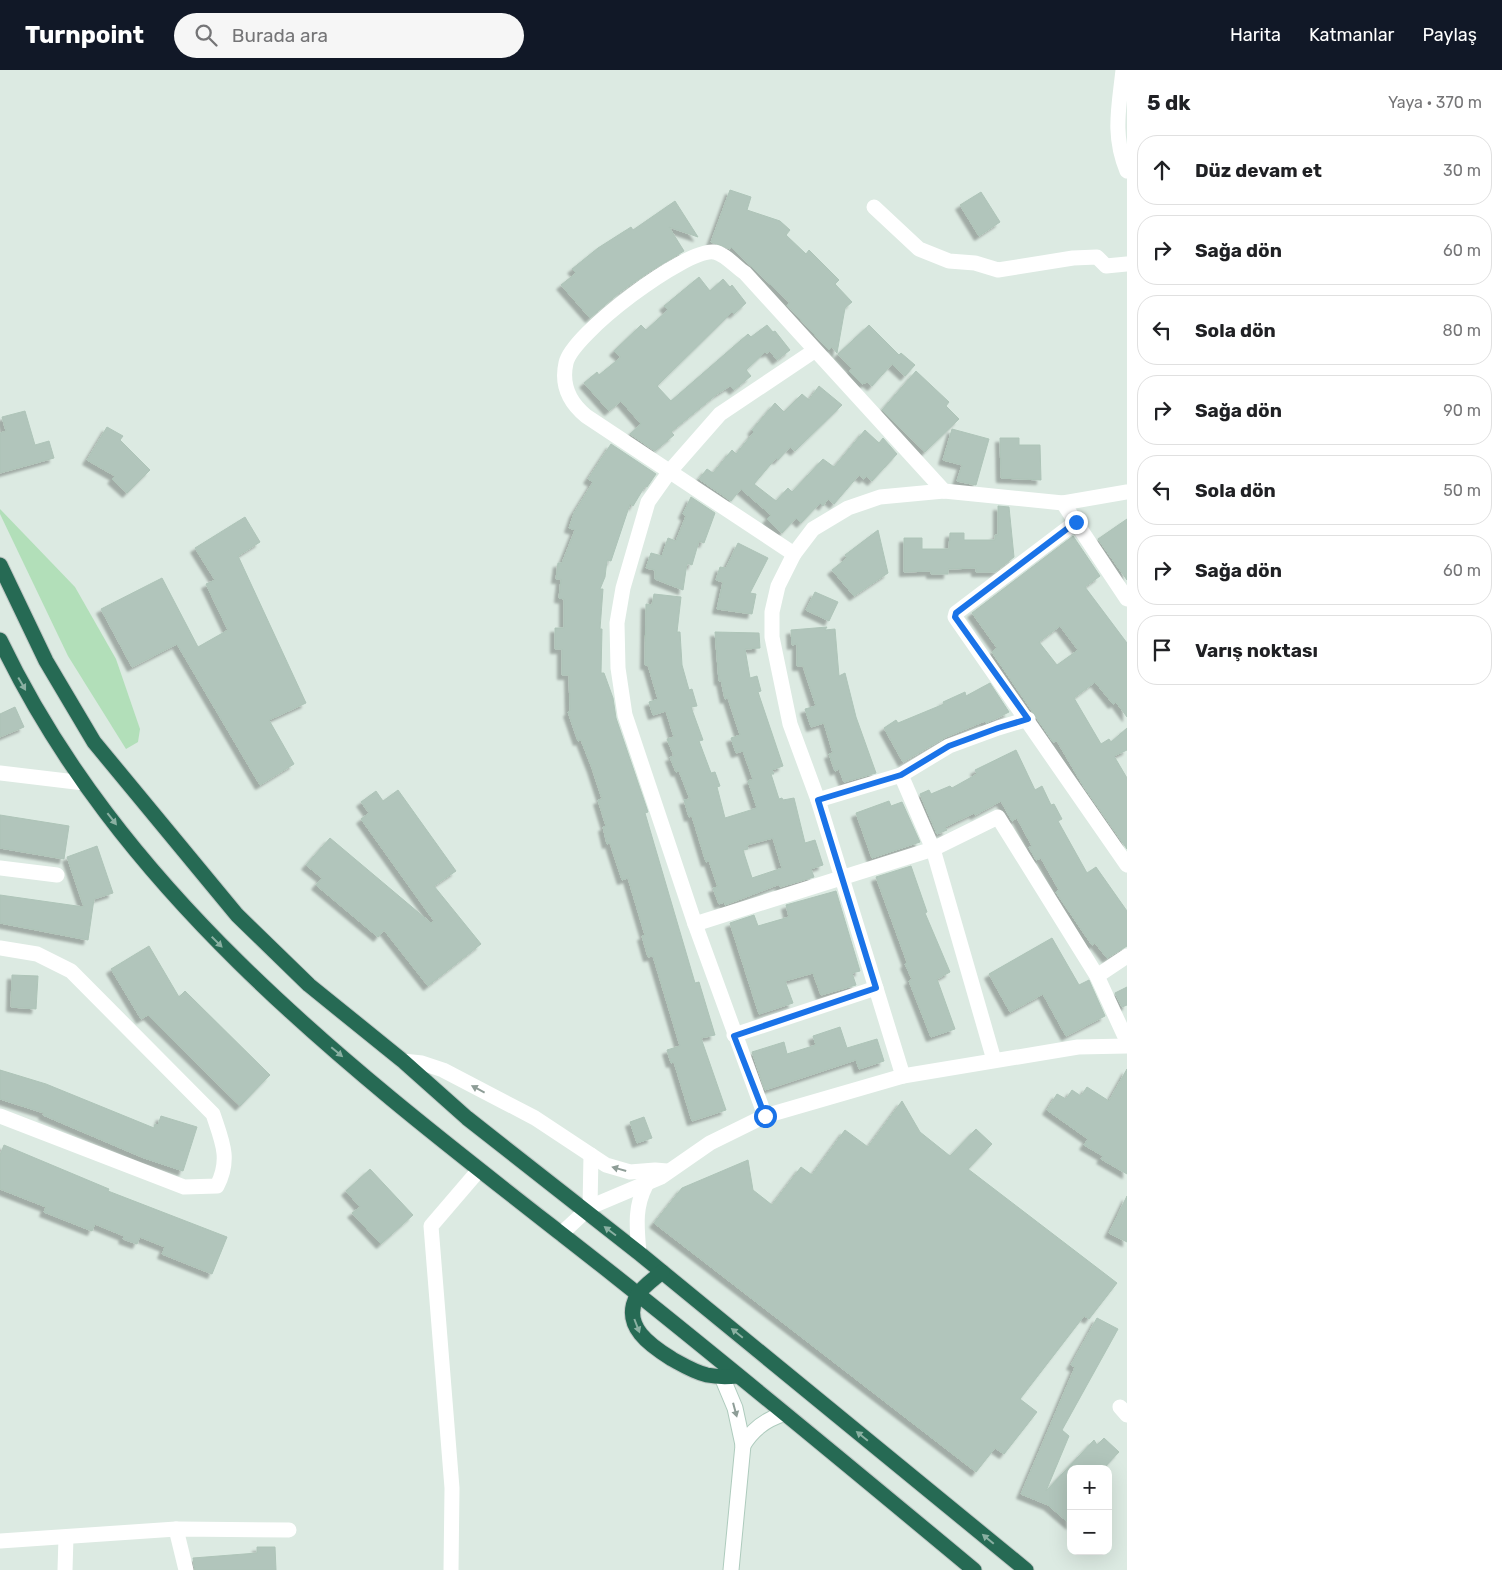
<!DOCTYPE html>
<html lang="tr">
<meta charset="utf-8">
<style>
:root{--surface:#fff;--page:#f6f6f6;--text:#202124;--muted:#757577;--line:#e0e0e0;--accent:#111827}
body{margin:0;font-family:Rubik,sans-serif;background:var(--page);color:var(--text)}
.controls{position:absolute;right:15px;bottom:15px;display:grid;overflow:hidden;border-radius:10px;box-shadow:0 5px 20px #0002}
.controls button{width:45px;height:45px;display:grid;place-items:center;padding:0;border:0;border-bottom:1px solid var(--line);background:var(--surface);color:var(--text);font:25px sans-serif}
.stop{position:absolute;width:15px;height:15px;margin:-11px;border:4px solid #1a73e8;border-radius:50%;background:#fff}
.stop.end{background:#1a73e8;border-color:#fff;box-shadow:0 1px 5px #0008}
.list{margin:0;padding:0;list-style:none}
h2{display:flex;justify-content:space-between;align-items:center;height:65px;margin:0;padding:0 20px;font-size:21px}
h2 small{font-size:16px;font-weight:400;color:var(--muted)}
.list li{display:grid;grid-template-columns:32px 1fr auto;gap:15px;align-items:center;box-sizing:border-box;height:70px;margin:0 10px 10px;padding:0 10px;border:1px solid var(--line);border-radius:20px}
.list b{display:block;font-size:19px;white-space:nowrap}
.list em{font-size:16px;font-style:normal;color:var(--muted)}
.icon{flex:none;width:28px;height:28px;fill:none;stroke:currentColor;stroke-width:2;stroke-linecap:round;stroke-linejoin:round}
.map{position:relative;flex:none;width:1127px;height:1500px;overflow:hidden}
header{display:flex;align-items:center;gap:30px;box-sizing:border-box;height:70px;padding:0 25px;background:var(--accent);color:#fff}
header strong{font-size:24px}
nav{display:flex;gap:28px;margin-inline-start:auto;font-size:18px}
.search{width:350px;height:45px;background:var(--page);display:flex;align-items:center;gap:12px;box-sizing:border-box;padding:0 18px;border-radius:28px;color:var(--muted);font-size:19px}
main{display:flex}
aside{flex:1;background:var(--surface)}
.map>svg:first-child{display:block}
.green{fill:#b2dfb9}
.building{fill:#b1c5bb;stroke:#aec4b8;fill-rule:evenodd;filter:url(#shadow)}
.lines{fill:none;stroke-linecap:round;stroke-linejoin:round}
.secondary-casing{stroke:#aecbbd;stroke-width:17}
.highway-casing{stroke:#c0c8c5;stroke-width:17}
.street{stroke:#fff;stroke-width:15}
.secondary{stroke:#fff;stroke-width:15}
.highway{stroke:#266a54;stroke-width:15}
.oneway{fill:#8ab0a2}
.oneway2{fill:#8e9d97}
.route{stroke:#1a73e8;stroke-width:6}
</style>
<header>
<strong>Turnpoint</strong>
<div class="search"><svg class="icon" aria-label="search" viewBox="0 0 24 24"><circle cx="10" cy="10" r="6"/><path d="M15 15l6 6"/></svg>Burada ara</div>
<nav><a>Harita</a><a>Katmanlar</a><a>Paylaş</a></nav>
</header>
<main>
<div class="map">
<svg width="1127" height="1500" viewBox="0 0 1127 1500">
<defs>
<filter id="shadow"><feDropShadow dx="-4.5" dy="4.5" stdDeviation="1" flood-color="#0004"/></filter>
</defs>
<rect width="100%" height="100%" fill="#dceae2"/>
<polygon class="green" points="0,439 75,517 116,589 140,659 138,672 126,679 68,586 0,444"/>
<g class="building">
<polygon points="730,120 751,127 747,140 780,151 790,160 786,165 806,184 809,180 839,210 835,214 852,232 845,238 837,283 832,277 829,280 787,235 790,233 731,177 730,179 711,172"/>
<polygon points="981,122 1000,152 979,166 960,135"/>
<polygon points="675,131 698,167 669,157 684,181 652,200 620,222 590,248 561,215 576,203 572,199 598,178 631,157 633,160"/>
<polygon points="699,207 710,221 723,209 730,217 732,215 746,233 734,244 732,242 657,316 671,331 748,264 751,267 767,255 773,262 775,261 790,280 777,290 770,281 767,283 765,282 746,300 751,306 734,320 730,316 717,324 671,362 674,365 655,381 630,364 641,354 621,331 609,341 584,313 597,302 599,305 621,287 614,281 641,255 646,260 668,240 664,236"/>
<polygon points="869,255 899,285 901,283 915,295 905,306 892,294 872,316 867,312 862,314 849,301 852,299 838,284"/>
<polygon points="916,301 949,332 946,336 959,349 925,382 882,340"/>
<polygon points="819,316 842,335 795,381 790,377 778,390 776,388 754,414 776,431 788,418 792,422 823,389 834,397 865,360 879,373 883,368 897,384 872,411 866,406 864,409 859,405 834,434 828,429 823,436 820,433 801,453 796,448 782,463 767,449 771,445 741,419 731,431 699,409 707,399 713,403 732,380 736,384 754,362 752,360 775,333 784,342 802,324 809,330"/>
<polygon points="25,341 35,375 49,371 54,388 0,403 0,363 6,361 2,347"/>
<polygon points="107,357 123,366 120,370 150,400 127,423 112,409 115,406 87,390"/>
<polygon points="952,359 989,369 976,415 957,411 962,395 943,390"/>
<polygon points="1000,368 1019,368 1019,375 1040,375 1041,410 1001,408"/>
<polygon points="611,374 656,404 647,417 645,416 633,436 630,434 611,491 607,490 605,507 600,519 603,519 600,559 602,559 601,603 604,603 613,628 616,648 648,742 645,743 695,913 699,912 715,965 701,968 726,1040 692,1051 674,992 671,993 667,980 680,976 653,886 648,887 642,866 645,865 628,808 622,810 610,773 607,774 603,757 606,756 598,730 602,729 592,698 581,670 578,671 568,642 570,641 569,605 562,605 562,579 555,579 555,558 564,558 564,529 559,528 561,509 556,509 558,493 562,493 575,460 569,458 574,443 593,412 588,409"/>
<polygon points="691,427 715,443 704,473 699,471 692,495 687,493 683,520 655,509 655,500 646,498 651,483 662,486 668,468 676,471 686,446 683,444"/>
<polygon points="998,436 1009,437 1014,487 995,502 976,502 976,498 948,499 948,504 931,504 931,501 904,502 904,468 922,468 922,479 949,479 950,463 964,463 964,470 995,470 995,465 998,465"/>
<polygon points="245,447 260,472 238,486 306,633 269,650 294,694 260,715 177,574 132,597 101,539 162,508 198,577 228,560 206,514 215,510 195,478"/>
<polygon points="1127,449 1127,510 1098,469"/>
<polygon points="878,460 888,503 854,526 832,500 847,488 845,485"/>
<path d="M 1073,466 L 1100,506 L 1085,517 L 1127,573 L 1127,647 L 1116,632 L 1113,634 L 1095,612 L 1074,628 L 1101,674 L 1109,669 L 1111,672 L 1127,658 L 1127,680 L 1114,686 L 1127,708 L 1127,779 L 1084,717 L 1057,671 L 1053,672 L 992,582 L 997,578 L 972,543 ZM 1060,556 L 1078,580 L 1057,595 L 1039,572 Z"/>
<polygon points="738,473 768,488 750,523 756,524 752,544 717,539 723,512 716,510 720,497 726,498"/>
<polygon points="815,522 838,532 829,551 806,540"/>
<path d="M 654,524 L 681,527 L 677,562 L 680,562 L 682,595 L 689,620 L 692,619 L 697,636 L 691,637 L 703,670 L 699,671 L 711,703 L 715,702 L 720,716 L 717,717 L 725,748 L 757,738 L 748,711 L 753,709 L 743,681 L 736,683 L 731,668 L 740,665 L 728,628 L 725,629 L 721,610 L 719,611 L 715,562 L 759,563 L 760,578 L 745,579 L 750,608 L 757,606 L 761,621 L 758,622 L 783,696 L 772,700 L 774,704 L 771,704 L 779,729 L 782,728 L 783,730 L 794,728 L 805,773 L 815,770 L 823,795 L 811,799 L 814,807 L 780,817 L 780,814 L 725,835 L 725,832 L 719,834 L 713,818 L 718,817 L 709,791 L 706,792 L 692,746 L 689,747 L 684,730 L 690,729 L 679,701 L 676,702 L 670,687 L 674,686 L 667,669 L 674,667 L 666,641 L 653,645 L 649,632 L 658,629 L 648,595 L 645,595 L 646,534 L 652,535 ZM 773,768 L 782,798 L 752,808 L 743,780 L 748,779 L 747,775 Z"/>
<polygon points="827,557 825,560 835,559 839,606 845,603 856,647 876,703 844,712 839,699 835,701 829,684 833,683 824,653 811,657 805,639 816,636 803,596 797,596 797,574 792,575 791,560"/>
<polygon points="990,613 1009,642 997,648 986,653 985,651 946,667 903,692 884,658 896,650 898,653 944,634 943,632 965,622 966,626"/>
<polygon points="15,637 24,657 0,667 0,644"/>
<polygon points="1016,680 1035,720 1042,716 1051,735 1054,734 1062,749 1058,751 1087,803 1096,797 1127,841 1127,876 1107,888 1095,873 1092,875 1083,862 1056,822 1059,820 1041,788 1036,790 1029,777 1032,776 1017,748 1012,751 1001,731 975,745 974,743 945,757 947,760 937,764 920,724 929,720 931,724 950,716 952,718 977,704 975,700"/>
<polygon points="398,720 456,801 434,816 481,874 428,916 384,860 378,867 316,815 322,808 306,795 330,768 431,853 434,851 361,749 369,743 361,732 376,721 383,731"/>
<polygon points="889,731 891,736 902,732 920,772 872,788 856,743"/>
<polygon points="0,745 69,756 64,789 0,778"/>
<polygon points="97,776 113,823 94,829 88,870 0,853 0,825 84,837 67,787"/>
<polygon points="911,796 927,842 925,843 950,902 937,909 955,959 931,967 909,911 912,909 905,894 907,892 876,807"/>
<polygon points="836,821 860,901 852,903 856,915 821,925 813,903 785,911 793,933 759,944 730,853 754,845 758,856 789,847 786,835"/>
<polygon points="1052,868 1079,915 1089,910 1105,946 1066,966 1043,924 1010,942 989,904"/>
<polygon points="149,876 179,927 185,921 270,1005 240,1036 148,945 141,949 111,899"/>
<polygon points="12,905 38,906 36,939 11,937"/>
<polygon points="1127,917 1127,935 1122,937 1115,923"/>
<polygon points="840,957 847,978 877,969 884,991 859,999 856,990 765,1020 752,982 784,972 787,984 816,975 813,966"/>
<polygon points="1127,999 1127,1104 1101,1089 1103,1086 1084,1075 1088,1069 1047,1040 1057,1024 1066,1029 1072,1020 1081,1026 1087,1017 1109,1031"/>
<polygon points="0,1000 46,1014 154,1058 155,1054 158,1055 161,1046 197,1057 183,1101 144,1088 43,1045 44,1043 0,1029"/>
<polygon points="902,1031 920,1062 950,1086 976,1059 992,1074 968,1099 1117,1213 1089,1249 1084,1246 1020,1329 1037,1342 1004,1384 995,1378 976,1402 654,1153 682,1118 748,1090 753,1120 772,1135 801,1097 812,1105 845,1060 868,1077"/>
<polygon points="644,1047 652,1068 637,1073 630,1052"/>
<polygon points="4,1075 109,1119 108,1121 227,1167 212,1204 162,1184 165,1177 140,1167 137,1174 123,1169 124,1166 95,1154 92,1161 44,1142 46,1137 0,1119 0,1085"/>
<polygon points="370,1099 413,1145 381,1174 352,1143 360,1137 346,1121"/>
<polygon points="1127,1126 1127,1172 1109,1163"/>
<polygon points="1097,1248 1118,1259 1062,1360 1069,1366 1046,1421 1094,1370 1097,1375 1104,1368 1119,1382 1103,1399 1071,1399 1071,1455 1048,1435 1021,1424 1075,1297 1071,1295"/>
<polygon points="257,1477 275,1477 276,1500 195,1500 193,1488 257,1483"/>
</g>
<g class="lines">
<g class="secondary-casing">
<g id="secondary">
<polyline points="722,1307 735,1338 743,1375 731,1500"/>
<path d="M 743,1375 C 753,1359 765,1350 783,1344"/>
</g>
</g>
<g class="highway-casing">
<g id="highway">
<polyline points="0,495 46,591 94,672 237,845 309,915 403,991 467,1048 639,1183 1026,1500"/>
<path d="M 0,570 C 131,844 383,1023 615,1206 C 736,1302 855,1401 974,1500"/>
<path d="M 662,1202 C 654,1209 642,1217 637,1226 C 621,1256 651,1276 672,1289 C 683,1295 694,1302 707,1305 C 717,1307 727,1307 737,1306"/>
</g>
</g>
<g class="street">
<path d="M 1123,0 C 1119,37 1112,65 1127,101"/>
<polyline points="874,137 919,179 949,191 975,193 998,200 1073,188 1097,187 1106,196 1127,194"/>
<polyline points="1063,433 1127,529"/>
<polyline points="1076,452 956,543 955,547 1127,795"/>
<path d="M 794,484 L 586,346 C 569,332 561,315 566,293 C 572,264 686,178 714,182 C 724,183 737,198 745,203 L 944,421"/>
<polyline points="0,703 84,713"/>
<polyline points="901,705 933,779 994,990"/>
<polyline points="818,730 901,705 949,676 998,658 1028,649"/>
<polyline points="0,798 57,805"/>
<polyline points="695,854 933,779 998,747 1097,906 1127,971"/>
<path d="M 0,878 L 37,884 L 71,901 L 213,1044 C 222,1071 231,1089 217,1116 L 184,1117 L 0,1046"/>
<polyline points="1097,906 1127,886"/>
<polyline points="734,965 876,918"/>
<polyline points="403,991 422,993 443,1000 535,1048 606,1095 630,1102 655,1100 667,1101"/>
<polyline points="903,1006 818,730 790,654 772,567 772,542 778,516 794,484 813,459 848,438 880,427 944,421 1063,433 1127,422"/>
<polyline points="765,1046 695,854 625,645 618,598 617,553 623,518 648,432 670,401 720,344 814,281"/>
<polyline points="590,1137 591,1085"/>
<polyline points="561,1164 590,1137 661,1107 710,1073 765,1046 903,1006 1078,977 1127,976"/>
<path d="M 639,1183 C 637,1158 634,1138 646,1115"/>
<polyline points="1120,1337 1127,1345"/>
<polyline points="176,1459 186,1500"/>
<polyline points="0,1471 176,1459 289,1460"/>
<polyline points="65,1500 66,1467"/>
<polyline points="451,1500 452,1418 431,1156 479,1100"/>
</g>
<use href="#secondary" class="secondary"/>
<use href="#highway" class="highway"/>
</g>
<defs><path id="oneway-solid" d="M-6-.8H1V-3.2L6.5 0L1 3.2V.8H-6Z" transform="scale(1.25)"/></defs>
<g class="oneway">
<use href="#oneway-solid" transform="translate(22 614) rotate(60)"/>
<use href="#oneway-solid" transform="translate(112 749) rotate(52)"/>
<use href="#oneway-solid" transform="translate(217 872) rotate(45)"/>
<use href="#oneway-solid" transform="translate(337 982) rotate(40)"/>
<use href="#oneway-solid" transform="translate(610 1161) rotate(-143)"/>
<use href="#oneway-solid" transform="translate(637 1256) rotate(69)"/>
<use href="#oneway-solid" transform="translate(737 1263) rotate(-141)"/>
<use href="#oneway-solid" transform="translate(862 1366) rotate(-141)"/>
<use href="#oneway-solid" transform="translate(988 1469) rotate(-140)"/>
</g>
<g class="oneway2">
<use href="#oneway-solid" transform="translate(478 1019) rotate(-152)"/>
<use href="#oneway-solid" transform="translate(619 1099) rotate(-164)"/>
<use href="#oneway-solid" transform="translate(735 1340) rotate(75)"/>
</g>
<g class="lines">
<polyline class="route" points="765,1046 734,966 876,918 818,730 901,705 949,676 998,658 1028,649 955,547 956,543 1076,452"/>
</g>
</svg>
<div class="controls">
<button>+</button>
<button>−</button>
</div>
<div class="stop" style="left:765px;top:1046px"></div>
<div class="stop end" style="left:1076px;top:452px"></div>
</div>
<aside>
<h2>5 dk<small>Yaya · 370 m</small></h2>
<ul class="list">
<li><svg class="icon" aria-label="ahead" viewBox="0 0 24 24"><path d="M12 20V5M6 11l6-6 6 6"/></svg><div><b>Düz devam et</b></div><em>30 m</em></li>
<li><svg class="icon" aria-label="right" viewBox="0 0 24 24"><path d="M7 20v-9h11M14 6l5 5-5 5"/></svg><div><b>Sağa dön</b></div><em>60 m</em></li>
<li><svg class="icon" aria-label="left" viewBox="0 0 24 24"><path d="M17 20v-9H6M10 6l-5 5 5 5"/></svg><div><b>Sola dön</b></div><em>80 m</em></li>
<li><svg class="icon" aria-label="right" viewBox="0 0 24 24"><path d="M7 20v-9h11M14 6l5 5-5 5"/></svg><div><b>Sağa dön</b></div><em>90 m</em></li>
<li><svg class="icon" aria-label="left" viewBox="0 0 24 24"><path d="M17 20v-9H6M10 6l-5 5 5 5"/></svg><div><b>Sola dön</b></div><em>50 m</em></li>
<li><svg class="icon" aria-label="right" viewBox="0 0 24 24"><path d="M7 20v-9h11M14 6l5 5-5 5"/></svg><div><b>Sağa dön</b></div><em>60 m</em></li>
<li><svg class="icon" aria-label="arrive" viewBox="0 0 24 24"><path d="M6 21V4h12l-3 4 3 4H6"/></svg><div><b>Varış noktası</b></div></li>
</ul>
</aside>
</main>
